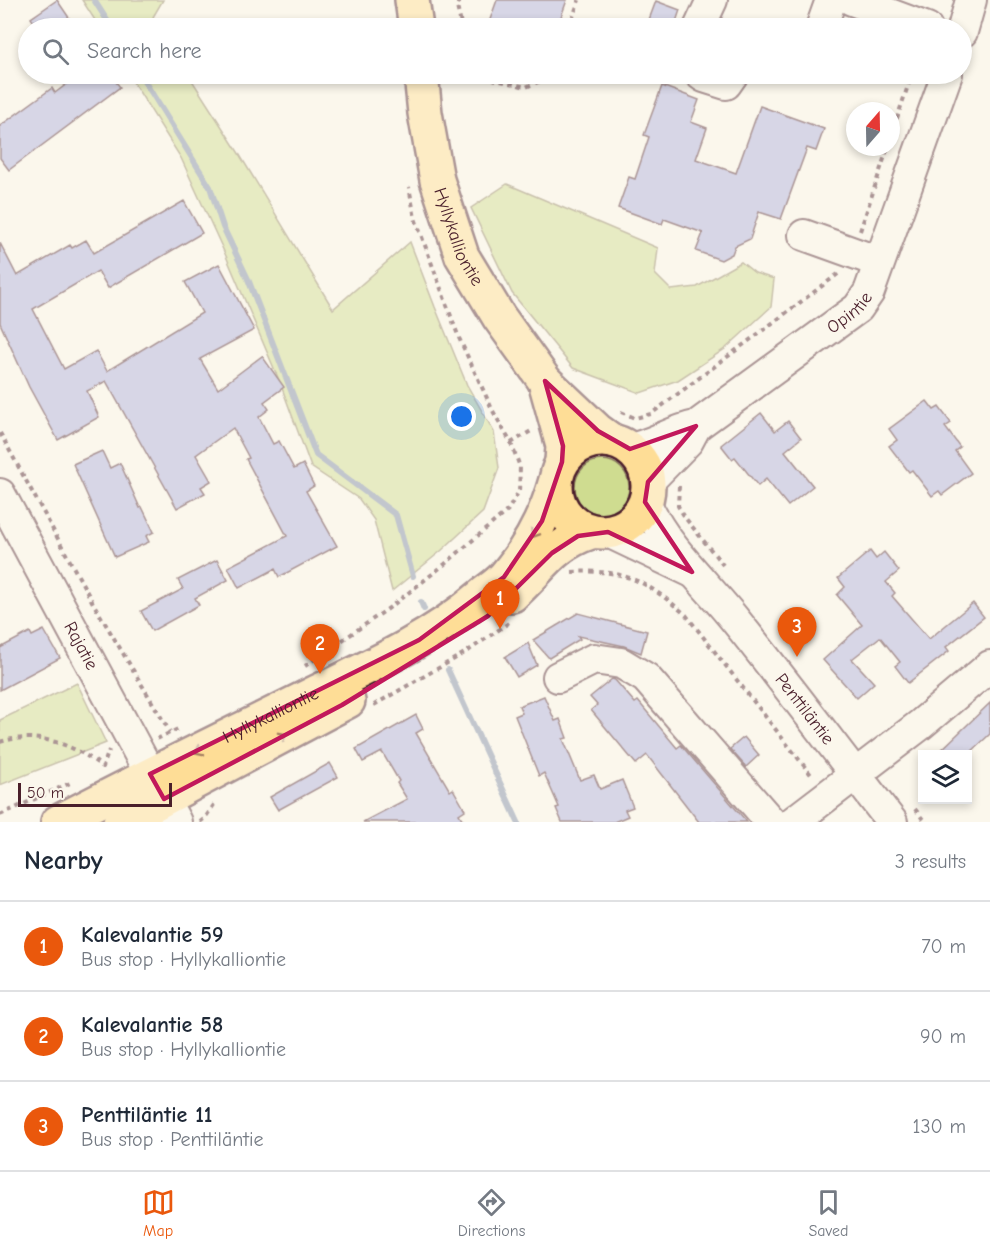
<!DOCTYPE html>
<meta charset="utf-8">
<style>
:root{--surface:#fff;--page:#f2f2f3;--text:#1f2937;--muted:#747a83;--line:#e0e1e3;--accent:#ea580c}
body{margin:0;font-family:"Comic Neue",sans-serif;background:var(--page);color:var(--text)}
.controls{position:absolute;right:18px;bottom:18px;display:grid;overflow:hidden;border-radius:0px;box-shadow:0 3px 9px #0003}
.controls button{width:54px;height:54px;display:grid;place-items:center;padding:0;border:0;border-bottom:2px solid var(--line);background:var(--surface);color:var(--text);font:30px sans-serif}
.compass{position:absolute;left:846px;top:102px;width:54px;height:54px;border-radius:50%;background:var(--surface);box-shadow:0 3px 9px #0003;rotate:20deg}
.scale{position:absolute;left:18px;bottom:15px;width:154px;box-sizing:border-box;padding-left:6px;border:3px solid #4a1f2b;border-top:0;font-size:16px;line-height:21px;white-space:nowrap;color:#4a1f2b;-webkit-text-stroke:4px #fbf7ec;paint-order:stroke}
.you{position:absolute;left:462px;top:417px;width:21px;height:21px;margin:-15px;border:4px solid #fff;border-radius:50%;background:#1a73e8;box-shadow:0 0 0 9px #1a73e833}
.badge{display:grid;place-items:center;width:39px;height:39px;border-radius:50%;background:var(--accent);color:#fff;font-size:20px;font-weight:700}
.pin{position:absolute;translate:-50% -50px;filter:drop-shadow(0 2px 3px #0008)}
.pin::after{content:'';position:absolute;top:32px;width:21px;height:18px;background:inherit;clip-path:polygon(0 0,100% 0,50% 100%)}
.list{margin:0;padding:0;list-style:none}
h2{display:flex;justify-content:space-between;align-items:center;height:78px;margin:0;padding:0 24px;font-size:26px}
h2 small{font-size:20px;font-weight:400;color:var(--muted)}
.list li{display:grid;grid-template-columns:39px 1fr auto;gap:18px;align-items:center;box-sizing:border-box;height:90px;padding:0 24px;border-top:2px solid var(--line)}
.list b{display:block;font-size:22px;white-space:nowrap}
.list p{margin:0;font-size:20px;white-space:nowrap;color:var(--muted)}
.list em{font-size:20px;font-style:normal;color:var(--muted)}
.icon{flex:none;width:33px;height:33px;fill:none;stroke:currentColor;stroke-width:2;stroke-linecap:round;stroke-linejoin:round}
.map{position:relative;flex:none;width:990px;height:822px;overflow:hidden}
.search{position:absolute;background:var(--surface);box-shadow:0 3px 9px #0003;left:18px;right:18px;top:18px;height:66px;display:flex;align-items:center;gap:15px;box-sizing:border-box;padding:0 21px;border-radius:33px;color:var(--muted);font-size:22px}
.sheet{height:348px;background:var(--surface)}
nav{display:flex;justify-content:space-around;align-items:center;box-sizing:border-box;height:84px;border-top:2px solid var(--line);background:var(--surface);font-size:16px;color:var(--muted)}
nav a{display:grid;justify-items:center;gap:3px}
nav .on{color:var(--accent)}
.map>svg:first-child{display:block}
.green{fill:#cfdc90;stroke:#8c7e5e;stroke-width:1.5}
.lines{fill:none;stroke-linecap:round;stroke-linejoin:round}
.stream{stroke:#7b8aa7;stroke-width:6}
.building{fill:#abadde;stroke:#4a1f2b;stroke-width:1.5}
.minor-casing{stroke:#4a1f2b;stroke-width:34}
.major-casing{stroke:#4a1f2b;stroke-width:38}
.path{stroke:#4a1f2b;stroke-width:4;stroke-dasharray:4.5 4.5;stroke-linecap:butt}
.minor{stroke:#fbf7ec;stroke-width:30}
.major{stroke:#fedd96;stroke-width:33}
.oneway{stroke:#a47e60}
.marked{fill:none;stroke:#c2185b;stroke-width:4.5;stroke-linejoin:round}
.labels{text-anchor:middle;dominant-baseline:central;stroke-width:5;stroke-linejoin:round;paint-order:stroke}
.street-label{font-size:18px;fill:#4a1f2b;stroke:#fbf7ec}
</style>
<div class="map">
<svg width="990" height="822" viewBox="0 0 990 822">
<rect width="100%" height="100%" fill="#fbf7ec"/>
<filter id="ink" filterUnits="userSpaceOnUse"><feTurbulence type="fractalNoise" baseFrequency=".0167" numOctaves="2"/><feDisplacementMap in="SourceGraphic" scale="12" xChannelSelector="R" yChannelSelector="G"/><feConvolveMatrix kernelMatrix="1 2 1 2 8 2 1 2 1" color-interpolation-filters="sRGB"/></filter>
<g filter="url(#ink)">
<g class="green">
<polygon points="82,0 163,0 153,17 160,28 100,28"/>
<polygon points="128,74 188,74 238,152 333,309 410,242 435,307 467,385 494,432 499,468 483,512 441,551 392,591 374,520 359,499 311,467 279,380 226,256 181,158"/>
<polygon points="507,184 658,248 655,274 671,290 697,287 741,262 755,273 774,279 771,307 725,349 678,380 640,393 573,368 512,293 471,208"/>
<circle cx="602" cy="487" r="27"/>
<polygon points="77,683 106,743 0,785 0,720"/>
</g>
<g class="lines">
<g class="stream">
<polyline points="94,0 112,28"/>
<polyline points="140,74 210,187 223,227 248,279 316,455 396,515 413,576"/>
<polyline points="421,602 424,609"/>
<polyline points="448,670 518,822"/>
</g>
</g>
<g class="building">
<polygon points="57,0 76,28 38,28 31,18"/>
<polygon points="497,0 567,0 557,28 487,28"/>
<polygon points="656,1 680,10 674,28 656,28 647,25"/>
<polygon points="80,74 110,74 120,87 9,170 0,158 0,126 52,88 55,93"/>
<polygon points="662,86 699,100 691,122 707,128 696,159 736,173 760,106 824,129 816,151 807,148 781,219 759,212 750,239 735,246 732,254 721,260 696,251 703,233 664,219 662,224 618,208 629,177 635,179 649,137 644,135"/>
<polygon points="184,201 202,233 108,288 98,271 33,309 64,369 96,351 107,371 202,313 185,282 219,264 254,330 200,359 218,389 262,356 284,387 264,402 269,409 259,417 273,444 279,441 294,469 303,464 314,486 306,491 337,546 279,577 275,569 239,588 228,567 287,536 246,459 249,458 233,428 196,455 211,481 201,487 205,493 177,508 106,381 87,391 99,417 58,440 29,387 0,323 0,243 17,276 70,245 72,248 86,240 94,253"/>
<polygon points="927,401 934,410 939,407 951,423 945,427 960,447 955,451 971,473 942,495 939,491 932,496 912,470 909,472 889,446 897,440 889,429"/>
<polygon points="761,413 775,431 788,421 801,438 785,451 813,486 788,506 766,479 758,486 735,457 732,459 721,445"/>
<polygon points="102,451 110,468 120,463 140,508 142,507 154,532 146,536 149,542 115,557 73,464"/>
<polygon points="870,551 876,559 884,552 899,571 886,582 895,593 892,596 929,639 973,603 984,617 946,647 949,651 908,683 895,666 900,662 880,637 852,659 874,683 857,698 823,660 862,625 837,595 845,587 838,578"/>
<polygon points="217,560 228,580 195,598 199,605 152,631 141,611 183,589 178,580"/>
<polygon points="578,613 647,631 641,653 624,646 578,636 580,639 549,658 533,640"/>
<polygon points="44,630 60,658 0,690 0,648 30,632 32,636"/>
<polygon points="528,643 537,665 517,677 505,657"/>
<polygon points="612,679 615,680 635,703 638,701 677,748 681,745 747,822 699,822 647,755 636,764 591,710 597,705 590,697"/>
<polygon points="544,696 555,721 560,719 567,738 563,739 580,780 594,775 600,789 622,780 633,807 625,810 628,816 614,822 562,822 556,808 559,807 544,773 539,776 515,716 522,713 519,706"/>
<polygon points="990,703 990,734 969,754 937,754"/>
<polygon points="416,715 423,729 416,733 450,791 453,789 465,810 459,814 464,822 363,822 407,799 397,783 399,781 382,752 363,762 356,749"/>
<polygon points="744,737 759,755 746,767 730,749"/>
<polygon points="330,763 338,777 278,810 270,797"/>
</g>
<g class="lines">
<g class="minor-casing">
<g id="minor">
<polyline points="852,0 927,28"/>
<polyline points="699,28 712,0"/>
<polyline points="821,28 831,0"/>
<polyline points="962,32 971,0"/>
<polyline points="700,74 704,77 726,84 733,74"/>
<polyline points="804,235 879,262"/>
<path id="s1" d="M 630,449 C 654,444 672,431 696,426 L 858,308 L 869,292 L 947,74"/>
<polyline points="648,482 688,441 696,426"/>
<path id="s2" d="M 0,494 L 176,822"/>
<path id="s3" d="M 645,502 C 666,548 705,582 736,621 C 789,687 840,755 892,822"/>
<polyline points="608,532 692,572"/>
<polyline points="558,677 594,659 621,663 646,678 771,822"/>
<polyline points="793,822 920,725 990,666"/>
</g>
</g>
<g class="major-casing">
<g id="major">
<polyline points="412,0 416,28"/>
<path id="s4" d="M 421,74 L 425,113 L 437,180 L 462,256 L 499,317 L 545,381 L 598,431 L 612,441"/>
<polyline points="545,381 563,446 562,462"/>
<circle cx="602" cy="486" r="46"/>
<path d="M 512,595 C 541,570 551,545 591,532"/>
<path id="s5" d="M 58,822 C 142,778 227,737 311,695 C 369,667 431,639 480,597 C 488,590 498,584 505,576 C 529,548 546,516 556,480"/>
<polyline points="120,822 348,701"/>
</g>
</g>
<g class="path">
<polyline points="459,0 457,7 462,28"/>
<polyline points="569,28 579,0"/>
<polyline points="485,74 488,78 526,87 547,78 550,74"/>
<polyline points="891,136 912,74"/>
<polyline points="860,231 888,147"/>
<polyline points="621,412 635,418 651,414 838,274"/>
<polyline points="0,433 93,603 170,732"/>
<polyline points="511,443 531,431"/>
<polyline points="679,486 678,506 686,519 723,565"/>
<path d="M 572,572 C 626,569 646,581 686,615 L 812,776"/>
<polyline points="305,666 389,608 445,564 508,510 519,491 520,467 511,443 493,411 459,338 415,218 409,187"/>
<polyline points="374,705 468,651 510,622"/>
<polyline points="157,739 180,728"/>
<path d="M 0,742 C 37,731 73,744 103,767 L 109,750"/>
<polyline points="915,809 925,822"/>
<polyline points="0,815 70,783"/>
<polyline points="200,822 205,818 216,802"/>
</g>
<use href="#minor" class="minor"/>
<use href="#major" class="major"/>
</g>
<defs><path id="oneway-chevron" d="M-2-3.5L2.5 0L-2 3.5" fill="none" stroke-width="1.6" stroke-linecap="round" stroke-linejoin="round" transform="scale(1.5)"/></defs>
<g class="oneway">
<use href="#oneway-chevron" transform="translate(534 534) rotate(123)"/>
<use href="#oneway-chevron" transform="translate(283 736) rotate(-28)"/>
<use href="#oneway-chevron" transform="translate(199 751) rotate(154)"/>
</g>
</g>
<path d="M0 0H990V822H0ZM 545,381 L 598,431 L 630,449 L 696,426 L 648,482 L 645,502 L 692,572 L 608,532 L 578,536 L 552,553 L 488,616 L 342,705 L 164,799 L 150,774 L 419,640 L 504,577 L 542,521 L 562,462 L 563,446 Z" fill="#fbf7ec" fill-opacity=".55" fill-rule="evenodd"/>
<path class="marked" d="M 545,381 L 598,431 L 630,449 L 696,426 L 648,482 L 645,502 L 692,572 L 608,532 L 578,536 L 552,553 L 488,616 L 342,705 L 164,799 L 150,774 L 419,640 L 504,577 L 542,521 L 562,462 L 563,446 Z"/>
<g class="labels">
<g class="street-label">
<text stroke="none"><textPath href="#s4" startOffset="168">Hyllykalliontie</textPath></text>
<text stroke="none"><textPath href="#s1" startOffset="261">Opintie</textPath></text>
<text stroke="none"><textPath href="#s2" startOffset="172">Rajatie</textPath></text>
<text stroke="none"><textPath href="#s3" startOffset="262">Penttiläntie</textPath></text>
<text stroke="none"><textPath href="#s5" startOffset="238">Hyllykalliontie</textPath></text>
</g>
</g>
</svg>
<div class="controls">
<button><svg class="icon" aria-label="layers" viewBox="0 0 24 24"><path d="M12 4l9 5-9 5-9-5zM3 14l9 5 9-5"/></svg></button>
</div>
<svg class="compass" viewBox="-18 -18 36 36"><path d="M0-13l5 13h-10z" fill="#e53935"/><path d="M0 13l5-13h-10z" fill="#747a83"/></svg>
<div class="scale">50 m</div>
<div class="you"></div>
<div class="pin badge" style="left:500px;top:629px">1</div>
<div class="pin badge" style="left:320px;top:674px">2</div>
<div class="pin badge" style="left:797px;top:657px">3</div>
<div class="search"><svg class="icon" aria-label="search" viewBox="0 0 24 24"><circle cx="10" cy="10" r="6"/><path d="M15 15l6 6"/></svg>Search here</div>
</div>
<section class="sheet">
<h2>Nearby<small>3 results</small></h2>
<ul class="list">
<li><span class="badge">1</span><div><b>Kalevalantie 59</b><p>Bus stop · Hyllykalliontie</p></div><em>70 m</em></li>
<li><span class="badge">2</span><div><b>Kalevalantie 58</b><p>Bus stop · Hyllykalliontie</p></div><em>90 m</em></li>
<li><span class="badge">3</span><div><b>Penttiläntie 11</b><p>Bus stop · Penttiläntie</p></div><em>130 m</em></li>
</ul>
</section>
<nav>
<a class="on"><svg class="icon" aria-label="map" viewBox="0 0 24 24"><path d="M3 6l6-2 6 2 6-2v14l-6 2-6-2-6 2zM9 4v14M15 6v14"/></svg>Map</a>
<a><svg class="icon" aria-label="directions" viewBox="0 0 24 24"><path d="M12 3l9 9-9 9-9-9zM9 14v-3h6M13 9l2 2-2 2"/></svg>Directions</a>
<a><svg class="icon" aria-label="saved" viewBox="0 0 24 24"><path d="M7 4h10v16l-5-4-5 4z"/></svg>Saved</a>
</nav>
